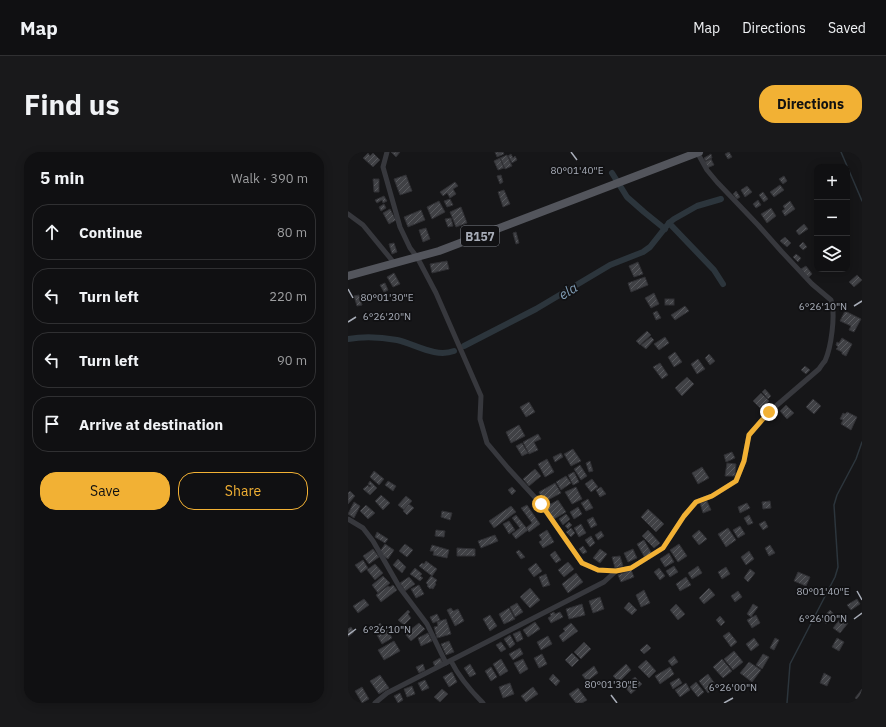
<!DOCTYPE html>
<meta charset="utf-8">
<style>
:root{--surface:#101012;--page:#19191b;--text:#f1f3f6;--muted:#9c9d9f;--line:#303032;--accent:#f2b134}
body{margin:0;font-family:"IBM Plex Sans",sans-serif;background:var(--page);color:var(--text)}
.controls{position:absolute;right:12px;top:12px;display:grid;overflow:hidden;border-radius:8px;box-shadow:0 2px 10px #0003}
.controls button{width:36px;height:36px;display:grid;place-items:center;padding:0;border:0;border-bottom:1px solid var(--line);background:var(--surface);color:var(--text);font:20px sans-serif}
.stop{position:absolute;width:12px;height:12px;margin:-9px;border:3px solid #f2b134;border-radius:50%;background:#fff}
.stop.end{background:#f2b134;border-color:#fff;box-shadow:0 1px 4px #0008}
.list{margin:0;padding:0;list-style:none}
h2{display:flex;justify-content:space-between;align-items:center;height:52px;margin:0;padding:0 16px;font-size:17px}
h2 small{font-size:13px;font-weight:400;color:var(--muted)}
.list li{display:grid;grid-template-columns:26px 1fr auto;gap:12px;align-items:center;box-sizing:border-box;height:56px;margin:0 8px 8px;padding:0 8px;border:1px solid var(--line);border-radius:16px}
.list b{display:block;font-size:15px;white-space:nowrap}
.list em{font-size:13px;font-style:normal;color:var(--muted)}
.actions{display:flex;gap:8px;padding:12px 16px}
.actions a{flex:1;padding:9px 0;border:1px solid var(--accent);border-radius:16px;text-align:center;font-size:14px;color:var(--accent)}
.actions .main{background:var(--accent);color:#111}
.icon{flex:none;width:22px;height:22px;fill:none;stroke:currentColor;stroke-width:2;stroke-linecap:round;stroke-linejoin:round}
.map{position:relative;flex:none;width:514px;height:551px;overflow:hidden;border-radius:16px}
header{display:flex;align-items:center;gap:24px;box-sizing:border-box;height:56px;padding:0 20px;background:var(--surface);border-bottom:1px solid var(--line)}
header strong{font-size:19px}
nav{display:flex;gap:22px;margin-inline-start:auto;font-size:14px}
.intro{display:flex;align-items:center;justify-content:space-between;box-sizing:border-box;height:96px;padding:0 24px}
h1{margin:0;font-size:28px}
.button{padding:10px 18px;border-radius:16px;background:var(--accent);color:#111;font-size:14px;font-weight:700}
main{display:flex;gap:24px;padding:0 24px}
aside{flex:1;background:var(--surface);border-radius:16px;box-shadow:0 2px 10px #0003}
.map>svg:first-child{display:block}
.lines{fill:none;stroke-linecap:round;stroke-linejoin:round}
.stream{stroke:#2c353c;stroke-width:1.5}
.canal{stroke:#2c353c;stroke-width:6}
.building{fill:url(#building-hatch);stroke:#303034}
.minor{stroke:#37383d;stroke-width:5}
.primary{stroke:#53555c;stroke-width:8}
.route{stroke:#f2b134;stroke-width:5}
.ticks{fill:none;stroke:#a8adb8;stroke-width:1.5}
.labels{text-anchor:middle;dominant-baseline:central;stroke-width:3.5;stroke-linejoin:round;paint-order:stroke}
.shield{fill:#111113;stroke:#7b7e86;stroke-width:1}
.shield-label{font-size:12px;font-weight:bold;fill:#a8adb8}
.water-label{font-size:14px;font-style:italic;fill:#7f9bb3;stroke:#111113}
.ticks-label{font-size:10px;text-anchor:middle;fill:#a8adb8;stroke:#111113;stroke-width:3.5;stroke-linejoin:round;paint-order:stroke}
</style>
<header>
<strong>Map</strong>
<nav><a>Map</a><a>Directions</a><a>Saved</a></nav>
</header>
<div class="intro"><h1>Find us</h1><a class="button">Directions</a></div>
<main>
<aside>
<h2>5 min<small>Walk · 390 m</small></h2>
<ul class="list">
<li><svg class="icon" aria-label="ahead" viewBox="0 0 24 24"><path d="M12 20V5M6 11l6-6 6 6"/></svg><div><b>Continue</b></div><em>80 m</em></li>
<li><svg class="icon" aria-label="left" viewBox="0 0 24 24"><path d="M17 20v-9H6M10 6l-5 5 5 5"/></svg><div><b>Turn left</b></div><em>220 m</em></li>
<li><svg class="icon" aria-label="left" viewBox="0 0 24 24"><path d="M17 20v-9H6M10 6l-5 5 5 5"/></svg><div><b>Turn left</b></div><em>90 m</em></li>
<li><svg class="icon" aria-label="arrive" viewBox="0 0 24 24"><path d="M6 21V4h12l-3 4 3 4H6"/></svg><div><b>Arrive at destination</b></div></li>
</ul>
<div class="actions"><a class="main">Save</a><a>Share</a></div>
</aside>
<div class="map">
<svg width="514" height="551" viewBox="0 0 514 551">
<defs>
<pattern id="building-hatch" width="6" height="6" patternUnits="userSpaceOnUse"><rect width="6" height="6" fill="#404145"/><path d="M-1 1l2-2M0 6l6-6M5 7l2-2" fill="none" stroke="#595a5e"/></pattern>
</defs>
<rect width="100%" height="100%" fill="#161618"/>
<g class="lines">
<g class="stream">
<polyline points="493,0 514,49"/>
<polyline points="439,551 442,512 487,425 490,415 486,353 489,343 508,307 514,290"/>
</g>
<g class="canal">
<polyline points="264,21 279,45 296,60 317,77"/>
<polyline points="321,71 366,118 375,132"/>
<path d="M 0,187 C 16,184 33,185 49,188 C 67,192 87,206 106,199"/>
<polyline points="116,194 188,157 262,113 295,100 302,95 321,71 326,67 349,54 373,47"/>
</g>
</g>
<g class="building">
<polygon points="43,0 52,0 48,5"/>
<polygon points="147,0 155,0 156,2 149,5"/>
<polygon points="381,0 384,5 380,7 377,2"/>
<polygon points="20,1 22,4 25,1 32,8 25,15 15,6"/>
<polygon points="163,2 165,6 167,4 169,8 164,11 160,4"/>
<polygon points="363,2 364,6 357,9 356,6"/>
<polygon points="159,3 164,14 157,17 152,6"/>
<polygon points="152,6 156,16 150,18 146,9"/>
<polygon points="363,7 366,13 359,16 356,10"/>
<polygon points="58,23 64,39 52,43 46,27"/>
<polygon points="153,23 155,30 152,32 149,24"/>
<polygon points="436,24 439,29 435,32 431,27"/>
<polygon points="25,27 31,27 31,40 26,40"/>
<polygon points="107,30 110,34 105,37 108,42 102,46 99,41 95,44 92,40"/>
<polygon points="432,33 436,38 426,45 422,40"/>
<polygon points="399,34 404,40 397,45 393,38"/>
<polygon points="156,38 162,52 155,55 150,40"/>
<polygon points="388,39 392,45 389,47 385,42"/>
<polygon points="415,40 420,47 416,50 411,43"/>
<polygon points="36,44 39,49 35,51 34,48 29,51 27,48"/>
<polygon points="102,47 105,53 99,55 96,49"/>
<polygon points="410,48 413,53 408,56 405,52"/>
<polygon points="91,49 97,60 84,67 79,55"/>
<polygon points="442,49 447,57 437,64 434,59 437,57 435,54"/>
<polygon points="36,52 38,56 33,59 31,55"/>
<polygon points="113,55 119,71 108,75 102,60"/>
<polygon points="423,56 428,64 419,71 413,62"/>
<polygon points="42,57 48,68 41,72 35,61"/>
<polygon points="73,58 77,68 60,75 56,65"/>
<polygon points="103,66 105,74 100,75 97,67"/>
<polygon points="456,72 460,77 451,83 448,79"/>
<polygon points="78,76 82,87 75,90 71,78"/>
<polygon points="168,80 171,91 168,92 165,81"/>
<polygon points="437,85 443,91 439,95 432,89"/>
<polygon points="455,90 459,95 455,98 451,94"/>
<polygon points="46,91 49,100 44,102 41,92"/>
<polygon points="448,102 453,106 450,110 445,105"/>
<polygon points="99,109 101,117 84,121 82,112"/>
<polygon points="290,110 295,122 286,125 281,114"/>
<polygon points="458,114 464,122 460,126 453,117"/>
<polygon points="46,121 52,132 45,135 39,125"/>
<polygon points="509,123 514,128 506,135 501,130"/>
<polygon points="297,125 300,133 283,140 280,131"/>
<polygon points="37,131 40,138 36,140 32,133"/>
<polygon points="306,141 311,152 303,156 297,146"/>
<polygon points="11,143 14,153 9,154 6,144"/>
<rect x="317" y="147" width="9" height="6"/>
<polygon points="337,154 341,159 327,168 323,163"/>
<polygon points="309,159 313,166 308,168 305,161"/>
<polygon points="497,159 513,167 506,180 501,178 503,174 492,169"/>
<polygon points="299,179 303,183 292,193 288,189"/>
<polygon points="303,185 306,188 298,197 293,193"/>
<polygon points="317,185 321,191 311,198 306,192"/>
<polygon points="494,186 504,192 498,204 494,202 494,200 488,197 490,195 488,193 489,190 491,191"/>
<polygon points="327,200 334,210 326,215 320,205"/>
<polygon points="361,202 367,209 362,213 357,206"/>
<polygon points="350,207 357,217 349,222 343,212"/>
<polygon points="312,211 320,223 314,227 305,215"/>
<polygon points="457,214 462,218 458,222 453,218"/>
<polygon points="339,225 346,232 334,244 327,236"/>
<polygon points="417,237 423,244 420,247 414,240"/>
<polygon points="413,241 421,249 413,257 405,249"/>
<polygon points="465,247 473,254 466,262 458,255"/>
<polygon points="181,250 187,260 178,265 172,255"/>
<polygon points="438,253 446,261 439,267 432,259"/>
<polygon points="499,260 509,265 503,278 493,272 495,268 492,267 495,261 497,262"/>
<polygon points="171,273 177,284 163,291 158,280"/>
<polygon points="190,282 193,287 186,290 190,298 181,302 175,290"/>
<polygon points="174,291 180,301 174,304 168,294"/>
<polygon points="225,297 233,309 223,314 216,302"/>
<polygon points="384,300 387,306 378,310 376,303"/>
<polygon points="213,301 215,305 207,310 205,305"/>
<polygon points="199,307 206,320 197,325 190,312"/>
<polygon points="242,309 245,319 241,320 238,311"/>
<polygon points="379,311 388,312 387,324 377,324"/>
<polygon points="232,313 239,324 233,328 226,317"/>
<polygon points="354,315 361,326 350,332 344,321"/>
<polygon points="187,317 193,324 181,334 175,327"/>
<polygon points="26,319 36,327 31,333 22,325"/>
<polygon points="226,320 231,330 225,333 220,323"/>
<polygon points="218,324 223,331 213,338 208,330"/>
<polygon points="244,327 250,335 243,340 237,332"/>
<polygon points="22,329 29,336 22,343 15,337 20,333 21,335 23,334 20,332"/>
<polygon points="40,329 48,334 45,339 37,333"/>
<polygon points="207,331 213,341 196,350 191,340"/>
<polygon points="164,335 168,339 164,343 160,338"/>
<polygon points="228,335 234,347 224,352 217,340"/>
<polygon points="253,335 258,342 252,345 248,338"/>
<polygon points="2,339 7,344 0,352 0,341"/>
<polygon points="33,343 42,351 35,358 27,349"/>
<polygon points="58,344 64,349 56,358 50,353"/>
<polygon points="240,347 245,356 238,359 233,351"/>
<polygon points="210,348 218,360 206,367 196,353 201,350 203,352"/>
<polygon points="359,349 363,358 355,361 352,351"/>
<polygon points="422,349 423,356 415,357 414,350"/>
<polygon points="6,350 12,354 6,366 0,362"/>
<polygon points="399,351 402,356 392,361 390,355"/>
<polygon points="61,352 66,356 59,363 55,359"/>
<polygon points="18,353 27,361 20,367 12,359"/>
<polygon points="179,353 192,372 181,380 178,376 184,371 173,356"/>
<polygon points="163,354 168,360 146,376 141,369"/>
<polygon points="230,355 234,362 226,367 222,360"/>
<polygon points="300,357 316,372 308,380 293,365"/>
<polygon points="94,359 104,361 102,368 93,365"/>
<polygon points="218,362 222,367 215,373 211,367"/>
<polygon points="168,363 180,378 168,387 164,382 172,376 164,366"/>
<polygon points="401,363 405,371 400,373 396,366"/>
<polygon points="245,365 249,373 243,376 239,368"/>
<polygon points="161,369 167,378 161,382 155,372"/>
<polygon points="417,369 420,375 415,378 411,372"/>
<polygon points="221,370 224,373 220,377 217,374"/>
<polygon points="233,372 238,381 231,385 226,376"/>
<polygon points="392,374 397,382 390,386 385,378"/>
<polygon points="223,376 227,381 223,385 218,380"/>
<polygon points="380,376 388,388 378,395 370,382"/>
<polygon points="88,378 97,379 96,385 87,384"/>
<polygon points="199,378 206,390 195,396 191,390 194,388 191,383"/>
<polygon points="300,378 312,391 306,396 294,384"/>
<polygon points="351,378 359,387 351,393 344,384"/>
<polygon points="253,379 256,384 250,388 247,383"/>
<polygon points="29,380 40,387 37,391 27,385"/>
<polygon points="147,383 150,389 133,396 130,389"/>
<polygon points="243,384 247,391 242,395 237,388"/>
<polygon points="296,388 304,402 297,406 289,392"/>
<polygon points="37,392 46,398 40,407 31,401"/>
<polygon points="57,392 65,398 59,405 51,399"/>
<polygon points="331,392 339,404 330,410 322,398"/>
<polygon points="84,393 101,398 99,406 85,403 86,399 82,399"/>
<polygon points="422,393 427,401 421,404 417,396"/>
<polygon points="235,394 239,400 235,402 231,397"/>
<polygon points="109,396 127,397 127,404 109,404"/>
<polygon points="25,397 31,405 21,412 15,404"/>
<polygon points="252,397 259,402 252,411 245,406"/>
<polygon points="285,397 289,406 280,410 276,401"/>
<polygon points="171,398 177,405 173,407 168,400"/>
<polygon points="207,399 213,408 208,411 202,403"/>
<polygon points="401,399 406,407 398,413 393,405"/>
<polygon points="321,401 326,410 317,415 312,407"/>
<polygon points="272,404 275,414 267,416 264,405"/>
<polygon points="50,407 58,415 54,421 45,413"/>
<polygon points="15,408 20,416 13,421 7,413"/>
<polygon points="78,409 89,417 84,424 71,414 74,411 76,412"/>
<polygon points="220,410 226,417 216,425 210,418"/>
<polygon points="188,411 194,419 186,425 180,417"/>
<polygon points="27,412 35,421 27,428 19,418"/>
<polygon points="326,414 330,420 322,425 318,419"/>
<polygon points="350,414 354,421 344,427 340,421"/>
<polygon points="378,415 382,422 374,427 370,420"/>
<polygon points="67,416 74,422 72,424 75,426 72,429 62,422"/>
<polygon points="311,416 317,424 312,428 306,420"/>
<polygon points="402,417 407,421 400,430 396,426"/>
<polygon points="283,418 286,425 273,430 270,423"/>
<polygon points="450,420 462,425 458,434 446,429"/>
<polygon points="228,421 235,430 220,441 214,432"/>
<polygon points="198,422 202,433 195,435 191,425"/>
<polygon points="35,424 42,431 30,441 24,433"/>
<polygon points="83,424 89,428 87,431 88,432 85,437 83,436 82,437 79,434 80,433 78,431"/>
<polygon points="61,425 67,432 57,439 52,431"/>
<polygon points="338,425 343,433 332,439 328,432"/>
<polygon points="45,433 49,438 33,450 28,443 40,434 42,435"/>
<polygon points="71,433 76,442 68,446 63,437"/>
<polygon points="182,436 192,448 182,456 172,445"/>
<polygon points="361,436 367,443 356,452 351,446"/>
<polygon points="296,438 302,451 293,455 288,443"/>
<polygon points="390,439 394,445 387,450 383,444"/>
<polygon points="252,445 256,457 245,461 241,449"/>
<polygon points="16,447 21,453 10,461 5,454"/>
<polygon points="509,447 512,452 503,458 499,453"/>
<polygon points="281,450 289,458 284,463 276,456"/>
<polygon points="169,451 175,460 167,465 162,455"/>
<polygon points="234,452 237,463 221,467 218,457"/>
<polygon points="328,452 337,462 330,468 322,458"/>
<polygon points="405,452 410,455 403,465 399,462"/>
<polygon points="103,456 105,459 110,457 116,469 107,474 99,458"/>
<polygon points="161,456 167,467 156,472 151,462"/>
<polygon points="60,458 62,460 60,462 63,466 56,473 50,468"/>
<polygon points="482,458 487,463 478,472 473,467"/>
<polygon points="206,460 207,462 212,460 215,465 203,471 200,466 203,464 202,462"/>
<polygon points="89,462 92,468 85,471 82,465"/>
<polygon points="142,463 149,474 142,479 135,467"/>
<polygon points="408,463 412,471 404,476 399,468"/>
<polygon points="372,464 377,470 373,474 368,468"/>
<polygon points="494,465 500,471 492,481 485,476"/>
<polygon points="98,467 103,482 89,486 86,475 90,474 89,470"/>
<polygon points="187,470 192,477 180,485 175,478"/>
<polygon points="32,471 36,476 29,482 25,478"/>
<polygon points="71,471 77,477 63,489 57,482"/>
<polygon points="223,471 230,479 215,490 211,484 217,479 215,477"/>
<polygon points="3,475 6,480 0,485 0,477"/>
<polygon points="39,477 44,486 34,492 29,483"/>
<polygon points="172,479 175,487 169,490 165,482"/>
<polygon points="381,480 389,490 383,495 375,484"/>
<polygon points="80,481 84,489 73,494 70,486"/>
<polygon points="162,483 167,492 162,496 156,487"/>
<polygon points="200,484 204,492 193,498 189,490"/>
<polygon points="406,486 411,493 403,499 398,492"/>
<polygon points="427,486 431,488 426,498 422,496"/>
<polygon points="489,486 496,490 491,499 484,495"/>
<polygon points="46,489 52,499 36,508 30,498"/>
<polygon points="101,489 106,500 98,503 93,492"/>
<polygon points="153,490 158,497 153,500 148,493"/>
<polygon points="236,490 243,497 233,507 226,500"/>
<polygon points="299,492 303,496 296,502 292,498"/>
<polygon points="172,496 175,502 165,508 161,502"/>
<polygon points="386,499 395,510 385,518 376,507"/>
<polygon points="224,501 231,508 224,515 217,508"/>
<polygon points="194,502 199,512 191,516 186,506"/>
<polygon points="415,502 421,505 414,517 408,513"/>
<polygon points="326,504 330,510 324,514 320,509"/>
<polygon points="92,506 95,511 87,515 85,510"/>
<polygon points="153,507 160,519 152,524 145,512"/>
<polygon points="175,507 180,517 172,522 166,511"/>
<polygon points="374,507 384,519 375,526 365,515"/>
<polygon points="298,508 308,519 301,526 290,515"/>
<polygon points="401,510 413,518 404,530 392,521"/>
<polygon points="75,512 77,518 71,521 68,515"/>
<polygon points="122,512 128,522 122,525 116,516"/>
<polygon points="278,512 283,518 271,530 265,524"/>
<polygon points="246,514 250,521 239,529 234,523"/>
<polygon points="143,515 149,525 143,529 137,519"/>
<polygon points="322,515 326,522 312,532 307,524"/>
<polygon points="104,520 109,530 101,535 95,525"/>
<polygon points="476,521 483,525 479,534 472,531"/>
<polygon points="205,522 212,529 208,534 201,527"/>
<polygon points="360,522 369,535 360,541 351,529"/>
<polygon points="32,523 41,536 31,542 22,529"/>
<polygon points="287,525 294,532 283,542 276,534"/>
<polygon points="331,526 334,531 325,537 322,531"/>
<polygon points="77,528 81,536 74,539 70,531"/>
<polygon points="348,530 356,540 350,545 342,535"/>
<polygon points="162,531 166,542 155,546 151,535"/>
<polygon points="338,531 342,538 332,545 327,538"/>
<polygon points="64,534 67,542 59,545 56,537"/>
<polygon points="14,535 21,547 14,551 7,539"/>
<polygon points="185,535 190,542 178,550 173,544"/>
<polygon points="230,536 239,548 234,551 228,551 221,542"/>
<polygon points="94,537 100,542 92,550 86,545"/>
<polygon points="514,537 514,551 513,551 507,546"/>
<polygon points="52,541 55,548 50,551 46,544"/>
</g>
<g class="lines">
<g class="minor">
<path d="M 39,0 L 35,15 L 52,75 L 62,96 L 69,105 L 88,141 L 133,244 L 132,267 L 139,291 L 160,316 L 193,352 L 234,411 L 250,418 L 268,419 L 283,416 L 315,396 L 336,364 L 348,350 L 364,344 L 388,329 L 396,309 L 401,283 L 421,260 L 471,217 C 473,214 475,211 477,209 C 483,196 488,162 483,148 L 464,132 L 434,100 L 410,73 L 369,30 L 359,18 L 349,0"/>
<polyline points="0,62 15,73 47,112"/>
<polyline points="0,367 15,376 25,389 52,436 79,472 98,511"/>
<path d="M 103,509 C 111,525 122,538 135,551"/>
<polyline points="27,551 39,541 256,430 268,419"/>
</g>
<polyline class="primary" points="0,124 91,99 351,0"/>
</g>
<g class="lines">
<polyline class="route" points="193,352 234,411 250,418 268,419 283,416 315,396 336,364 348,350 364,344 388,329 396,309 401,283 421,260"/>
</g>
<path class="ticks" d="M 223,0 L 229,8M 0,137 L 5,146M 506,154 L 514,149M 0,170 L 8,165M 509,439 L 514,448M 506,467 L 514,461M 0,483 L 8,477M 263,543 L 269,551M 376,551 L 385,546"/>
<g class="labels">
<rect class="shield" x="113" y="74" width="38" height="20" rx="3"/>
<g class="shield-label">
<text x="132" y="84">B157</text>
</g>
<g class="water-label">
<text transform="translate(220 139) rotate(-31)">ela</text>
</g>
</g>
<g class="ticks-label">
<text x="229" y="22">80°01'40"E</text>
<text x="39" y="149">80°01'30"E</text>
<text x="475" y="158">6°26'10"N</text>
<text x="39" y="168">6°26'20"N</text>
<text x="475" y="443">80°01'40"E</text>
<text x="475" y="470">6°26'00"N</text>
<text x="39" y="481">6°26'10"N</text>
<text x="263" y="536">80°01'30"E</text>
<text x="385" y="539">6°26'00"N</text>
</g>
</svg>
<div class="controls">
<button>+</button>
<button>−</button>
<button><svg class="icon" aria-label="layers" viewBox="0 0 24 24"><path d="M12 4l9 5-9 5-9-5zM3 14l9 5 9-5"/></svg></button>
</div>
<div class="stop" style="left:193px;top:352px"></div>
<div class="stop end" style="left:421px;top:260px"></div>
</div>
</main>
